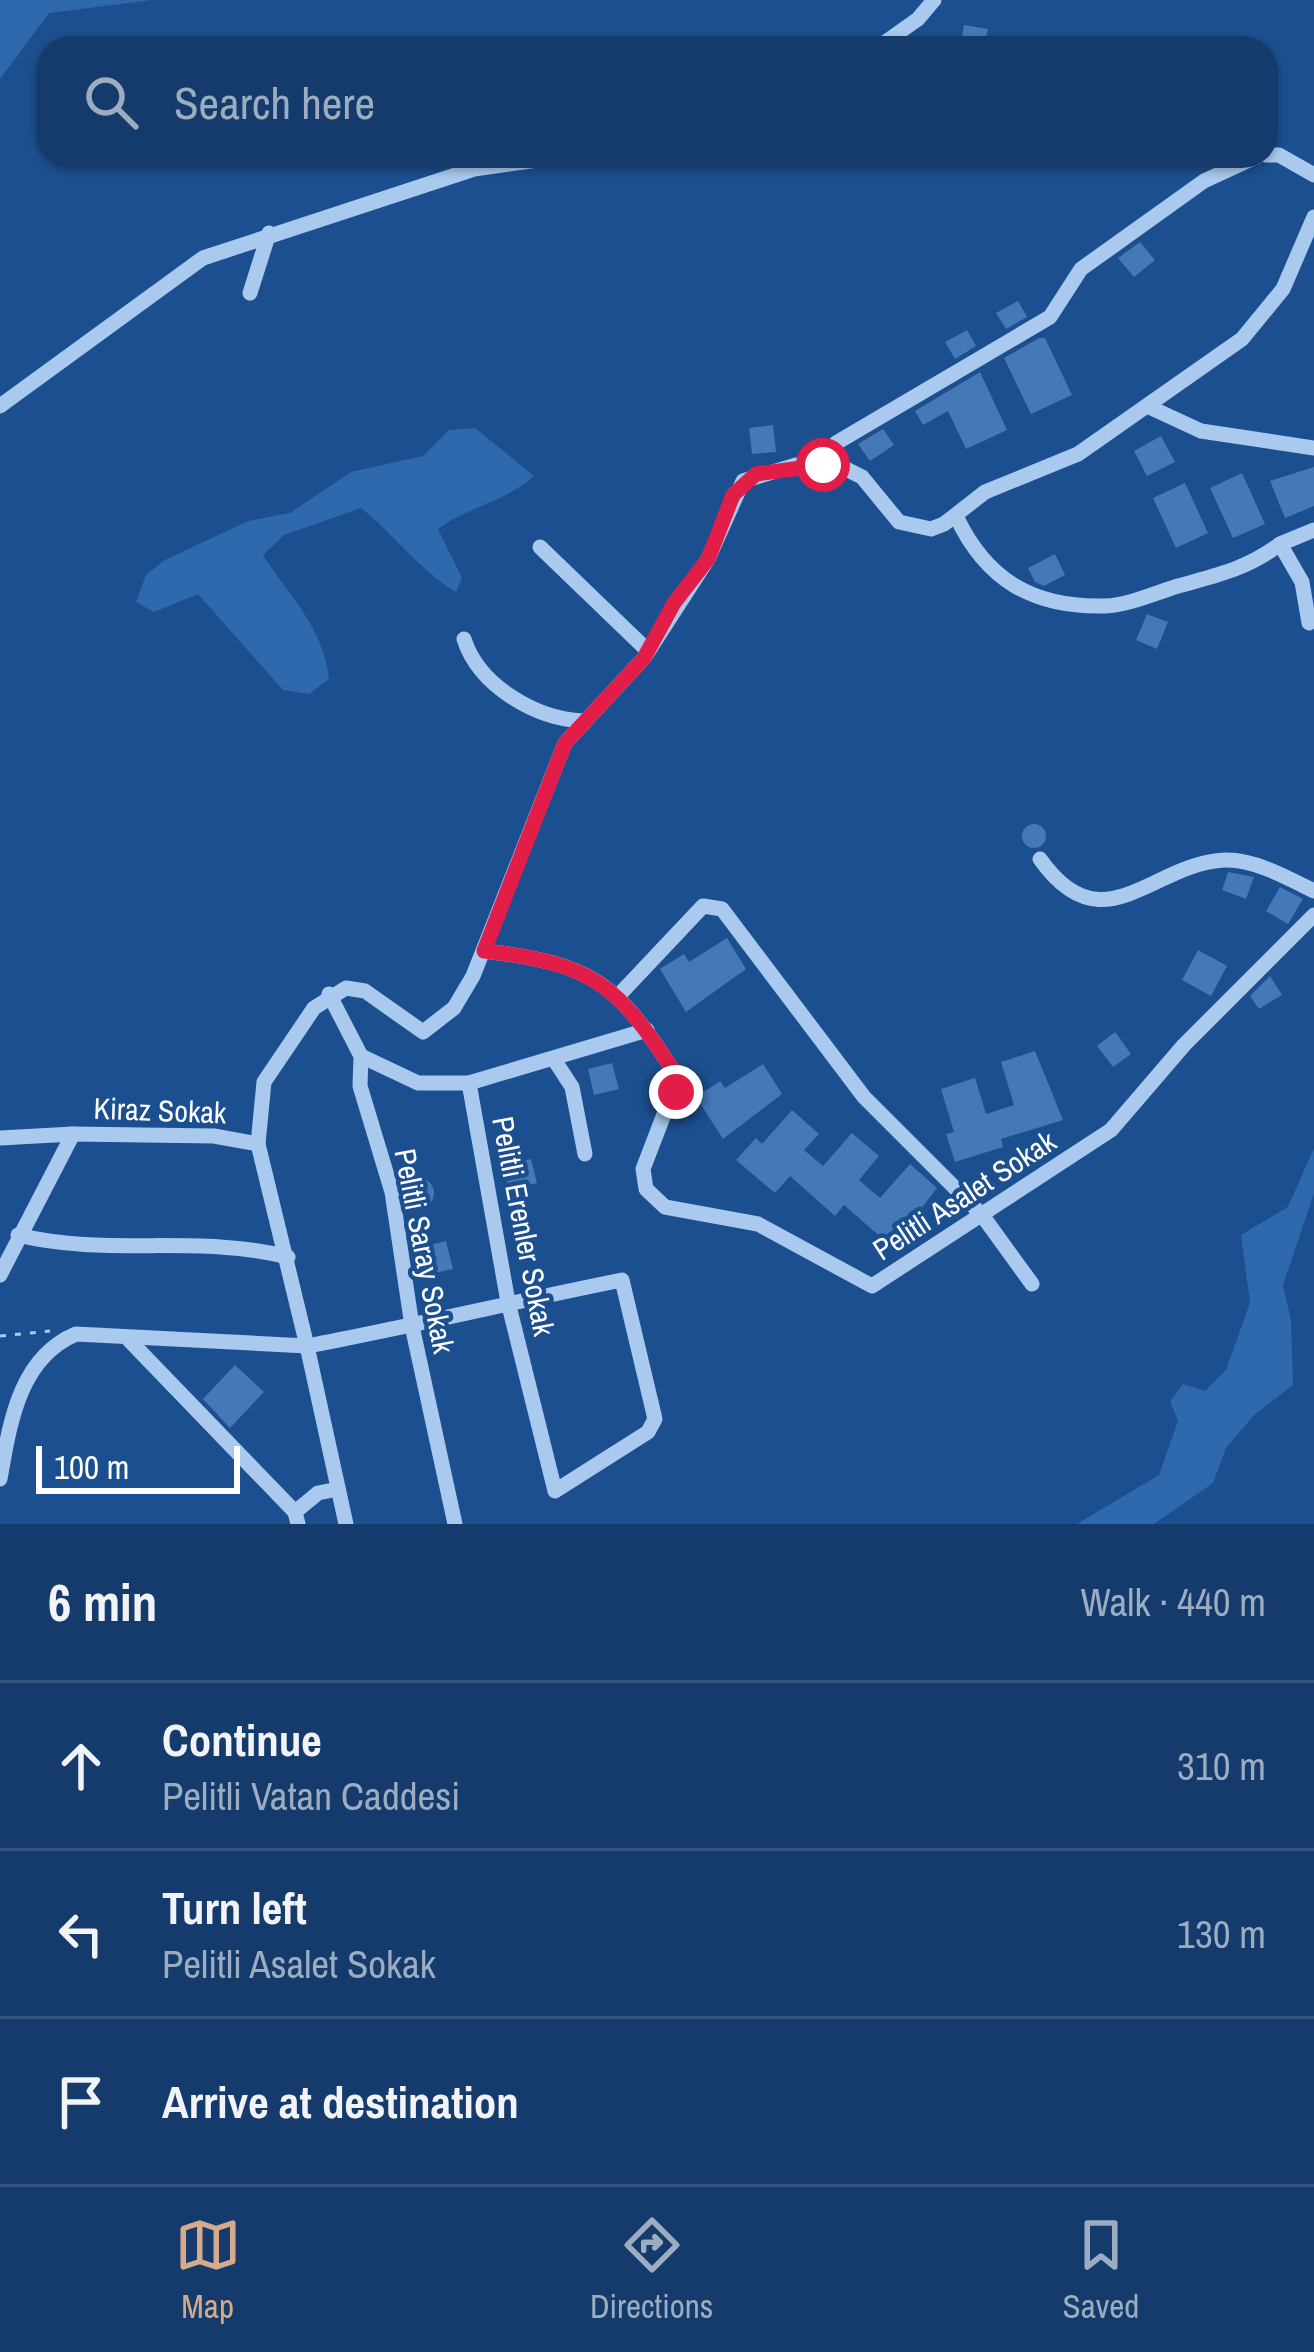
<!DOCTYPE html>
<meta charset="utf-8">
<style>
:root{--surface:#143b6b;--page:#1d4271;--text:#f1f3f6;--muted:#9dadc1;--line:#33557e;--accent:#d6ab8b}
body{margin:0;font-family:"Archivo Narrow",sans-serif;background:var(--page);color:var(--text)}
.scale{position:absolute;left:36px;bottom:30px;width:204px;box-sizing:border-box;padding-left:12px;border:6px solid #fff;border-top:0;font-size:33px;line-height:42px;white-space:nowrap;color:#fff;-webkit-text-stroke:9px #1b4f8f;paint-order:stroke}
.stop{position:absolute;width:36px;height:36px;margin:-27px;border:9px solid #e11d48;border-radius:50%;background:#fff}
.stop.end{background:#e11d48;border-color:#fff;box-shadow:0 3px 12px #0008}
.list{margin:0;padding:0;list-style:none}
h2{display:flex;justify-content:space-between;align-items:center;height:156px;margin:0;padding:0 48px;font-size:51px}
h2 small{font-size:39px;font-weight:400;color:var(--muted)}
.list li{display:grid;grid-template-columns:78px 1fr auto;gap:36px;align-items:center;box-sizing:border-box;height:168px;padding:0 48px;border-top:3px solid var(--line)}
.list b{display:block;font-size:45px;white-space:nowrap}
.list p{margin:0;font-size:39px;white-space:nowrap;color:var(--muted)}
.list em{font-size:39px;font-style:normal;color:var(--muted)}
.icon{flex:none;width:66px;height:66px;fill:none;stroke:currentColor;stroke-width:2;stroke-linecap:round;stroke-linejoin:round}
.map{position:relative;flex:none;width:1314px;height:1524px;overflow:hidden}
.search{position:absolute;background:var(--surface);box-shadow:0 3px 9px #0004;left:36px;right:36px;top:36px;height:132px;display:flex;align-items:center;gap:30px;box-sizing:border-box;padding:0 42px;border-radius:36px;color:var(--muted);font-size:45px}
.sheet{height:660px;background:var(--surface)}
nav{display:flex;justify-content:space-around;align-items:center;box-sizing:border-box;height:168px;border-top:3px solid var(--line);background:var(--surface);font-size:33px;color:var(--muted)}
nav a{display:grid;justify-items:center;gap:6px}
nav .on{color:var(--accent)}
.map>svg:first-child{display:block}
.green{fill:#2e69ad}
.building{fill:#4478b7}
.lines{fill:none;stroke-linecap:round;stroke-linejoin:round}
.path{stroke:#a9c9ee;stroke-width:3;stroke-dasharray:6 9;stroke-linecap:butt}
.minor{stroke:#a9c9ee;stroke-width:15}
.route{stroke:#e11d48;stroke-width:15}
.labels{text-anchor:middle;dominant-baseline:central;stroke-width:9;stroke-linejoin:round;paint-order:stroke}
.street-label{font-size:30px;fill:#fff;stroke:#1b4f8f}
</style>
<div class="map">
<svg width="1314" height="1524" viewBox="0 0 1314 1524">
<rect width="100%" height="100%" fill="#1b4f8f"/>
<g class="green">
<polygon points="0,0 152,0 49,13 0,79"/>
<path d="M 475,428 L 534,476 C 505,502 469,506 438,529 L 462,578 L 456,592 C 420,571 394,534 361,508 L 284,535 L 263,555 C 289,596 324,628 329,679 L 309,694 L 283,690 L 198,594 L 154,612 L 136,602 L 146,575 L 165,560 L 248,521 L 290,513 L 351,472 L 423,456 L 449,430 Z"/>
<polygon points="1314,1148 1314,1193 1283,1285 1291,1321 1293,1385 1254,1415 1226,1448 1213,1483 1154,1524 1077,1524 1159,1475 1178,1421 1170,1401 1183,1384 1205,1391 1226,1370 1250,1303 1241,1235 1288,1207"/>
</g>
<g class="building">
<polygon points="964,25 988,29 984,48 960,48"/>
<polygon points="1140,242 1155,260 1134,277 1118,258"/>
<polygon points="1018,301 1027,317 1006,329 996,313"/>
<polygon points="967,330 976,346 955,359 945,342"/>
<polygon points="1039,338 1045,338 1072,395 1031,414 1004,358"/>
<polygon points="980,372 1007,430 966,449 948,411 923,425 915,411"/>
<polygon points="773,425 776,452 752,454 749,428"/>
<polygon points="883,429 894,445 870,461 858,444"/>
<polygon points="1161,436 1175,462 1147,476 1134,451"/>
<polygon points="1314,467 1314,506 1285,518 1270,481"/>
<polygon points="1242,473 1265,524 1233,538 1210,488"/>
<polygon points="1185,483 1208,533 1176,548 1153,498"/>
<polygon points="1055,554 1065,575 1044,586 1035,582 1028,568"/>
<polygon points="1147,614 1168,622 1157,649 1136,640"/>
<circle cx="1034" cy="836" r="12"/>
<polygon points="1228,872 1254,877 1246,899 1222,890"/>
<polygon points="1280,887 1303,899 1288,924 1266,911"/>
<polygon points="727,938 746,969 686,1012 660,969 684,954 689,962"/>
<polygon points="1198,950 1227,966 1211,996 1182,980"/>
<polygon points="1270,976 1282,995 1259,1009 1250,996"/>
<polygon points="1115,1032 1131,1054 1113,1067 1097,1046"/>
<polygon points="1035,1051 1063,1120 1001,1139 1003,1147 955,1162 946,1134 954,1132 941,1089 975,1078 986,1114 1014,1105 1001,1062"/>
<polygon points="612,1063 619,1089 594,1095 588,1069"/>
<polygon points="763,1064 782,1094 723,1139 696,1097 720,1081 725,1088"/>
<polygon points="792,1110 819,1134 804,1150 823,1166 852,1133 879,1156 859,1180 880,1198 910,1164 937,1188 892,1247 844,1205 835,1216 790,1176 775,1193 736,1160 756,1138 762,1144"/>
<polygon points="531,1159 537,1183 509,1190 504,1166"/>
<circle cx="419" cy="1193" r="15"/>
<polygon points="446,1241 453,1269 421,1276 414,1249"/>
<polygon points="235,1365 264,1392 230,1428 203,1399"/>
</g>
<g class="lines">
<polyline class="path" points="0,1336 50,1331"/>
<g class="minor">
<polyline points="877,48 918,19 934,0"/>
<polyline points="1266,155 1279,155 1314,175"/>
<polyline points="250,293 269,233"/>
<polyline points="0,406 203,258 474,169 567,156"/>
<polyline points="1147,406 1201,431 1314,448"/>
<polyline points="823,465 836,443 1050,317 1081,269 1204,181 1258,156"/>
<path d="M 956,516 C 986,580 1033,608 1105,606 C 1129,605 1155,593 1178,586 C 1217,575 1247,569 1280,544"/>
<polyline points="540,547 648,651"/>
<polyline points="1309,623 1302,582 1280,544 1314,530"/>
<path d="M 464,639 C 479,686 536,719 583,721"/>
<path d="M 1040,859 C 1103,948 1152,863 1225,860 C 1254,859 1288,878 1314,891"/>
<path d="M 484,951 C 597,964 618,985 678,1078 L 643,1169 L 646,1189 L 665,1207 L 758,1224 L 872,1286 L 1111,1130 L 1184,1045 L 1314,915"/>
<polyline points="329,994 361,1056 360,1086 392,1192 412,1326 455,1524"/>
<polyline points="619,995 703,906 722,909 864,1097 982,1215 1032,1284"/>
<polyline points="361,1056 418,1083 469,1083"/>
<polyline points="555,1061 572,1087 585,1154"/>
<polyline points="0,1138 73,1134"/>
<path d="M 18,1235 C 107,1257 199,1234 288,1257"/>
<polyline points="0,1275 73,1134 214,1136 258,1144"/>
<polyline points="129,1340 295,1512"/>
<path d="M 0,1479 C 10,1423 19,1358 76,1334 L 307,1346 L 258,1144 L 264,1082 L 314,1008 L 346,988 L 365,991 L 423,1032 L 454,1008 L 473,976 L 565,743 L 644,658 L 708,559 L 743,481 L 796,465 L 844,468 L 862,477 L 899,522 L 931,529 L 944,524 L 985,492 L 1078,454 L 1242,339 L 1283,289 L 1314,217"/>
<polyline points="298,1524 295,1512 318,1493 338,1489"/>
<path d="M 346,1524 L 307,1346 C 413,1326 517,1301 622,1280 L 655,1419 L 648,1432 L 555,1491 L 508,1302 L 469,1083 L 647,1030"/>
</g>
</g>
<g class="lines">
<path class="route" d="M 676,1092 L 678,1078 C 618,985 596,964 484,951 L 565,743 L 644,658 L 674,603 L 708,559 L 733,495 L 756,474 L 823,465"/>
</g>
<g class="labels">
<g class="street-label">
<text transform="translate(160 1110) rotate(2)">Kiraz Sokak</text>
<text transform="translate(964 1195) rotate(-33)">Pelitli Asalet Sokak</text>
<text transform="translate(524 1226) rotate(79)">Pelitli Erenler Sokak</text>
<text transform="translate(425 1251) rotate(79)">Pelitli Saray Sokak</text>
</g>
</g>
</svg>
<div class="scale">100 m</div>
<div class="stop" style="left:823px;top:465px"></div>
<div class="stop end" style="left:676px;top:1092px"></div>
<div class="search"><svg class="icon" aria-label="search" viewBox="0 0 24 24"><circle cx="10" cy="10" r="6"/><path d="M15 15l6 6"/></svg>Search here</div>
</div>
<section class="sheet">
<h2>6 min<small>Walk · 440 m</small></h2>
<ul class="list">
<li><svg class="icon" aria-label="ahead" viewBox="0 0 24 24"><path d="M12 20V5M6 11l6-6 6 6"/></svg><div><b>Continue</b><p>Pelitli Vatan Caddesi</p></div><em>310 m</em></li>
<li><svg class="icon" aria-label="left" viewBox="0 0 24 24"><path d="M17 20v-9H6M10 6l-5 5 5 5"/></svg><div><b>Turn left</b><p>Pelitli Asalet Sokak</p></div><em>130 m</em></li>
<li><svg class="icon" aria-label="arrive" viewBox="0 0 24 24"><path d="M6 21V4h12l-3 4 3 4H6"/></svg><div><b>Arrive at destination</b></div></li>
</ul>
</section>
<nav>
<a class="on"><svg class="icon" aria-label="map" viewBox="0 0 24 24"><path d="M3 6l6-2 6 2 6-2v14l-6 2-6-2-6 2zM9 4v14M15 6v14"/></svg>Map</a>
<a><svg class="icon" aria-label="directions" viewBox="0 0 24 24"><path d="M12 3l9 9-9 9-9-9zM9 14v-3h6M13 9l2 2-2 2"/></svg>Directions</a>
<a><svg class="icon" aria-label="saved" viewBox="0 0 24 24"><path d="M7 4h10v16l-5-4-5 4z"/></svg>Saved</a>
</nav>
